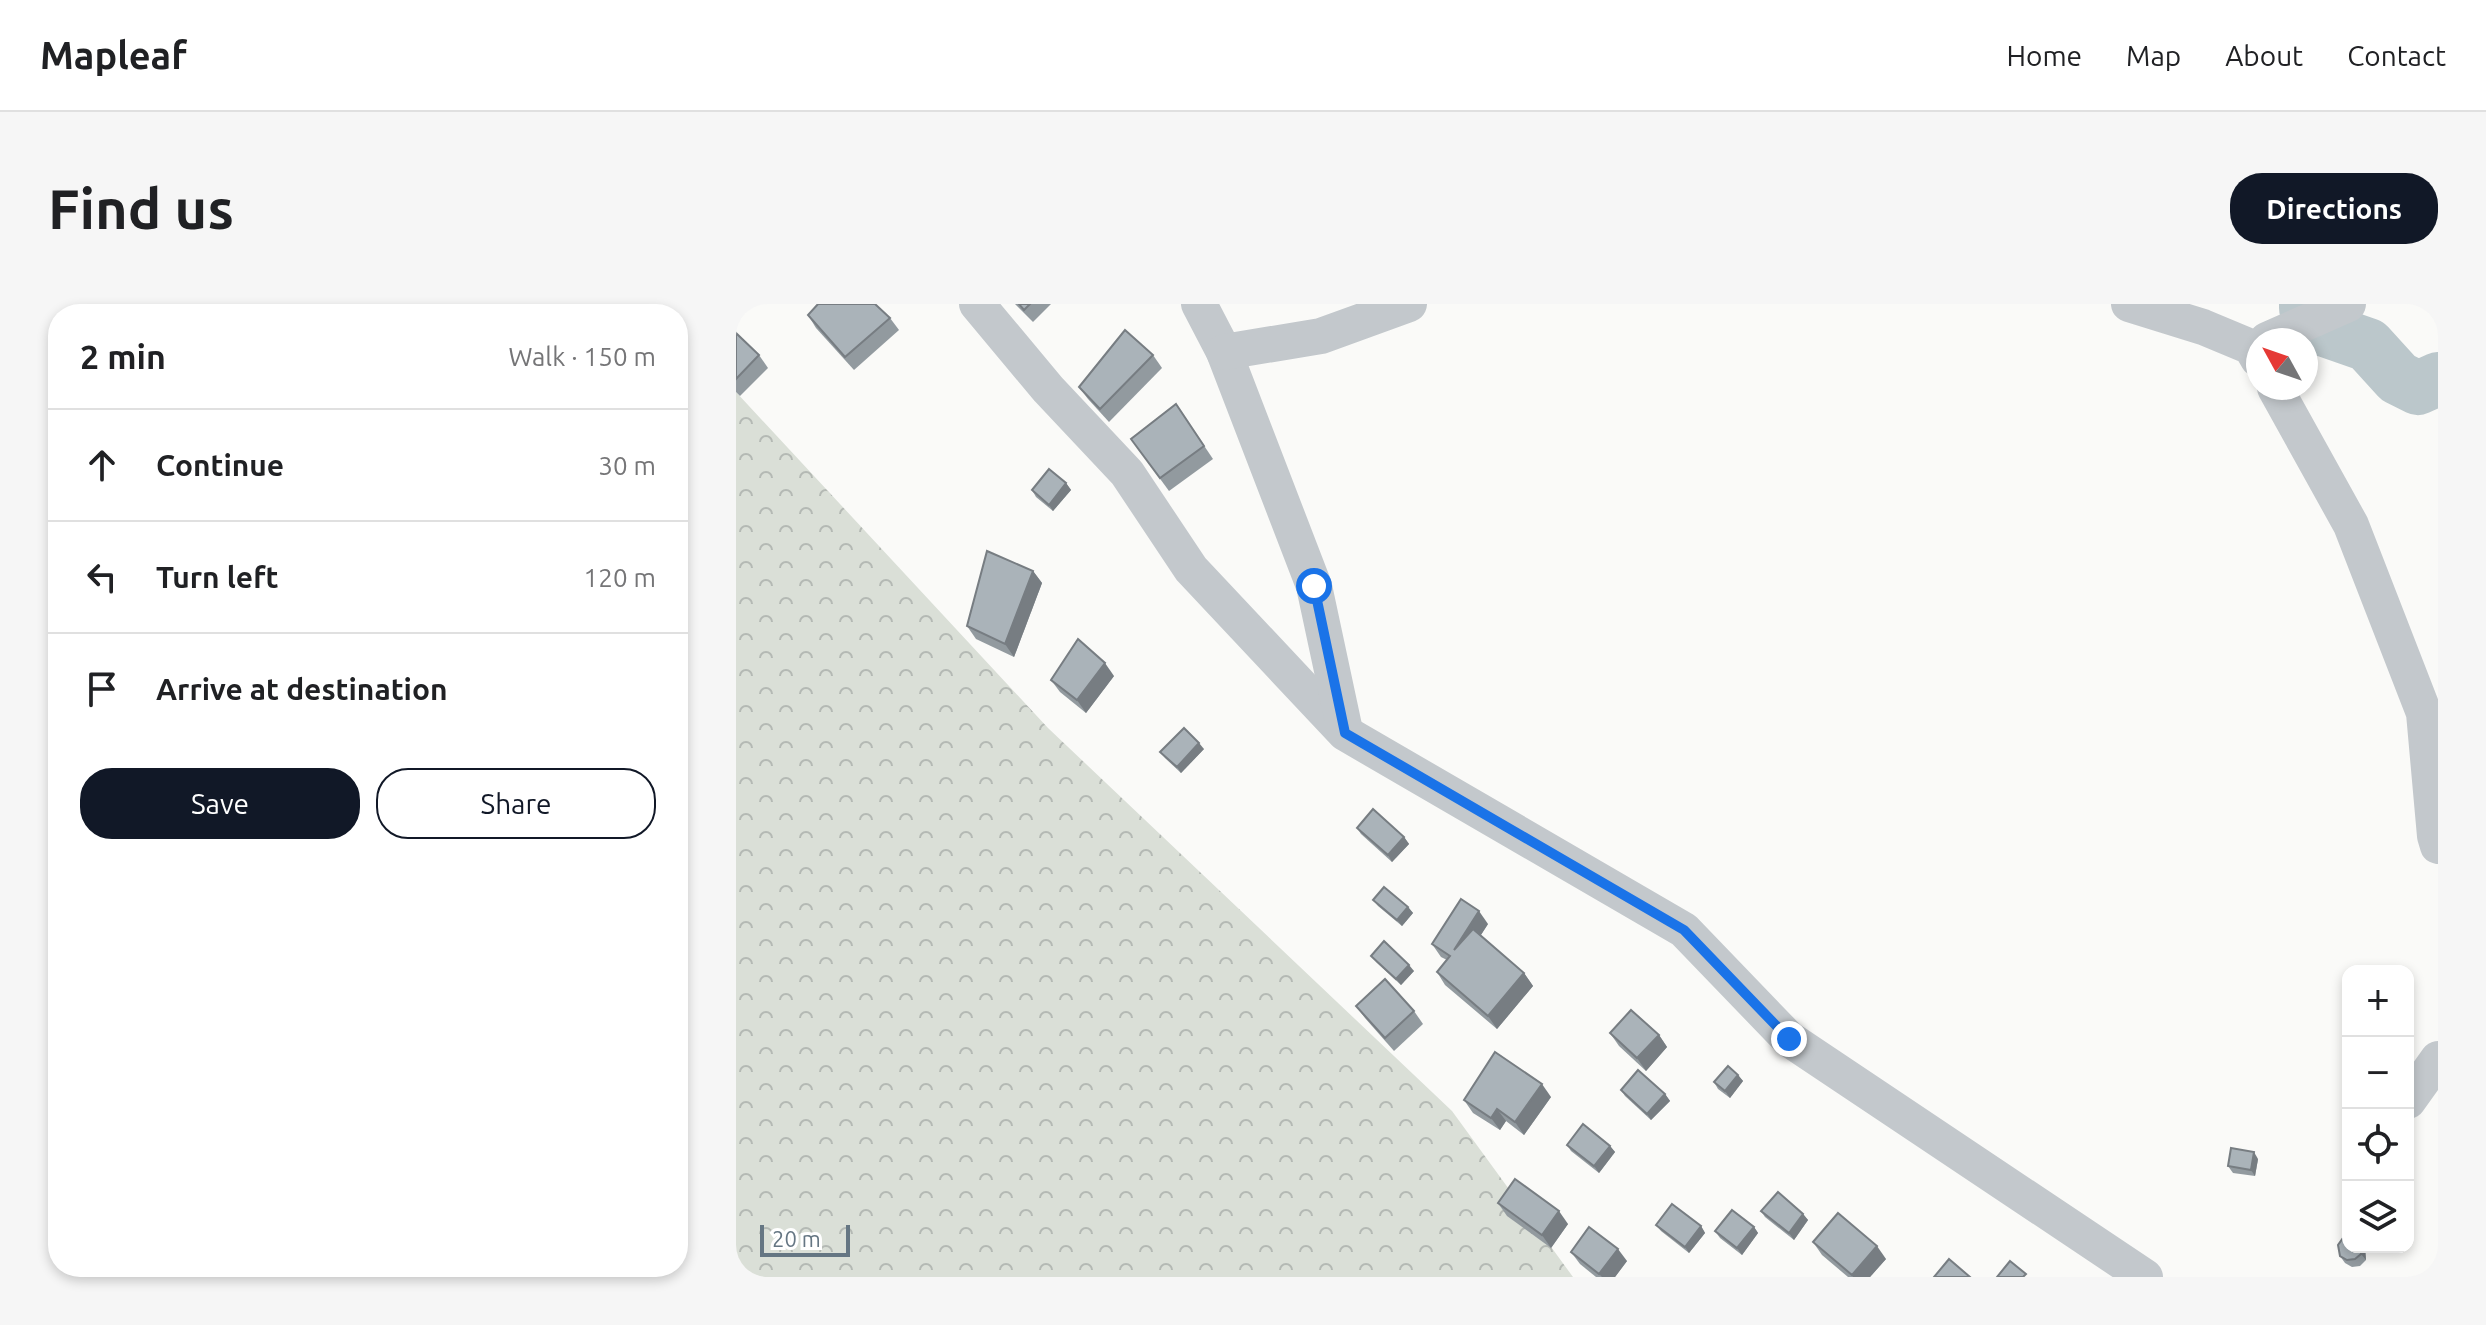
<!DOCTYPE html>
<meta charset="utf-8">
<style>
:root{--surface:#fff;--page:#f6f6f6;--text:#202124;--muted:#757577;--line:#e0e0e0;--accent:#111827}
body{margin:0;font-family:Ubuntu,sans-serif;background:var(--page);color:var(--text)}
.controls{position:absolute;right:24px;bottom:24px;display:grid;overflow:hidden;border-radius:16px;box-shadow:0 4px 12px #0003}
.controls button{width:72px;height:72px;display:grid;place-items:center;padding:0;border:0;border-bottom:2px solid var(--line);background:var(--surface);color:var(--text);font:40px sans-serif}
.compass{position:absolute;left:1510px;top:24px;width:72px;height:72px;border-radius:50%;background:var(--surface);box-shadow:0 4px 12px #0003;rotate:310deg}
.scale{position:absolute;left:24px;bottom:20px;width:90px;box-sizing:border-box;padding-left:8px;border:4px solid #657683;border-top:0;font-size:22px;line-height:28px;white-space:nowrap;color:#657683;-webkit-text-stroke:6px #fff;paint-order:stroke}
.stop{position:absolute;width:24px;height:24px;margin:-18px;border:6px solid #1a73e8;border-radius:50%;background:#fff}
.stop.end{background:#1a73e8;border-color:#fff;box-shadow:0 2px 8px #0008}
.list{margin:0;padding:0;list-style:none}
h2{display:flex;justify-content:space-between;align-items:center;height:104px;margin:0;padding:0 32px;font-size:34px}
h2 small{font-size:26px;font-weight:400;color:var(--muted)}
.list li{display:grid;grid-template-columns:52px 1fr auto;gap:24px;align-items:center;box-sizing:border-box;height:112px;padding:0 32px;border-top:2px solid var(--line)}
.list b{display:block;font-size:30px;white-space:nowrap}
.list em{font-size:26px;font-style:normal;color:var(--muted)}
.actions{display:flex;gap:16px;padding:24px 32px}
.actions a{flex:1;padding:18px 0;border:2px solid var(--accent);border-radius:32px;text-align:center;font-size:28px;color:var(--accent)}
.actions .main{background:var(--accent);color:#fff}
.icon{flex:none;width:44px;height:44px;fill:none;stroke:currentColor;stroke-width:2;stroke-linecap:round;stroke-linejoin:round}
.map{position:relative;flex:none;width:1702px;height:973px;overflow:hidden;border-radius:32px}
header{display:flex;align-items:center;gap:48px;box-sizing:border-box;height:112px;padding:0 40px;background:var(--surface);border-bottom:2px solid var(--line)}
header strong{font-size:38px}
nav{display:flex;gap:44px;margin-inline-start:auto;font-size:28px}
.intro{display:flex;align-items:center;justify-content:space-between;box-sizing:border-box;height:192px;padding:0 48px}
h1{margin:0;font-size:56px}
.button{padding:20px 36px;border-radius:32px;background:var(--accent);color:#fff;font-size:28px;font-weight:700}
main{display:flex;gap:48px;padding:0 48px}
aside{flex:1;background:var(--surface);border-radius:32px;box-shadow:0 4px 12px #0003}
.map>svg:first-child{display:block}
.forest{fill:url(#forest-crowns)}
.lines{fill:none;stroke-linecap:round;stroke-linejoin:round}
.river{stroke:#bbc7cb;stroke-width:54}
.minor{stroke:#c3c8cc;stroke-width:36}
.wall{fill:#929a9f}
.shaded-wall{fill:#777d82}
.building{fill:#aab3b9;stroke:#777d82;stroke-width:2}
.route{stroke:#1a73e8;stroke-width:10}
</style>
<header>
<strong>Mapleaf</strong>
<nav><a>Home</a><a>Map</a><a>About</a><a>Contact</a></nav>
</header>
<div class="intro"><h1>Find us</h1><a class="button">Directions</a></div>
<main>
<aside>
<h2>2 min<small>Walk · 150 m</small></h2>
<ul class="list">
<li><svg class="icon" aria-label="ahead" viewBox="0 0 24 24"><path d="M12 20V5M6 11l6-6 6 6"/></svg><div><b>Continue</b></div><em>30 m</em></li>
<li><svg class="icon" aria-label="left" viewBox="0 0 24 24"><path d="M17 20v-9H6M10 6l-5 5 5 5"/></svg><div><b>Turn left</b></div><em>120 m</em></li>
<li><svg class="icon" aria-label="arrive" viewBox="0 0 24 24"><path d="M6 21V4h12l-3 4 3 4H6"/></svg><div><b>Arrive at destination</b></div></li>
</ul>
<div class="actions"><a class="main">Save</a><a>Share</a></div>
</aside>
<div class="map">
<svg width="1702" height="973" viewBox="0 0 1702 973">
<defs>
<pattern id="forest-crowns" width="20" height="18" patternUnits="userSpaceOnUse" patternTransform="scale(2)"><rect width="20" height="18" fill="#dadfd7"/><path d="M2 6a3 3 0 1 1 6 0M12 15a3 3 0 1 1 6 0" fill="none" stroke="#b4b9b4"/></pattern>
</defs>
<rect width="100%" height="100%" fill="#fafaf8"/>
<polygon class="forest" points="0,88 312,424 716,807 837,973 0,973"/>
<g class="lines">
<polyline class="river" points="1570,0 1570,4 1589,26 1632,41 1662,74 1682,84 1702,75"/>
<g class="minor">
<polyline points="241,0 312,85 391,169 455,265 609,429 948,626 1053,735 1409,973"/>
<polyline points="463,0 488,48 578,282 609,427"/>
<polyline points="1393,0 1467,23 1515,43 1522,55"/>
<polyline points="1531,36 1612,0"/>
<polyline points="488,48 585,32 673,0"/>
<polyline points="1539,84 1615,221 1688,409 1699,532 1702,542"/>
<polyline points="1672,797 1702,755"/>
</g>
</g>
<g class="wall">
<polygon points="279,0 315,0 297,18"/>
<polygon points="72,11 154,14 163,26 118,66 80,24"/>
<polygon points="0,29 23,51 32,64 4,92 0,88"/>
<polygon points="417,51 426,64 373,118 352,95 343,83"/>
<polygon points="440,100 477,155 433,187 395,135"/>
<polygon points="330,179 335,186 317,207 300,193 296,186"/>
<polygon points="297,267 306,279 278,353 240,335 231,322"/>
<polygon points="378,372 350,409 324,388 315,376"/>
<polygon points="468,445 445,469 429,454 424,448"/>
<polygon points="621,524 668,533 673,540 656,558 625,530"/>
<polygon points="637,596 672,603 677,609 666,622 642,602"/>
<polygon points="752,620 744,632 788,669 797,682 761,725 709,681 701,668 711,656 705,653 696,640"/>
<polygon points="635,652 678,667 665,681 640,658"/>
<polygon points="620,702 678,707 687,720 658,747 629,714"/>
<polygon points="874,729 923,731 931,743 910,767 883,742"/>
<polygon points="1002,771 1007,777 994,794 982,785 978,778"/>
<polygon points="885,786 929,790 934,797 915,816 889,792"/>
<polygon points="815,793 788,831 770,817 764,826 737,809 728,796"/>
<polygon points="831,841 874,842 879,848 863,869 835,847"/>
<polygon points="1522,855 1519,872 1497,869 1492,862"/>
<polygon points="762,899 832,920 815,944 771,912"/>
<polygon points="1025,907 1067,910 1072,916 1058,936 1029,913"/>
<polygon points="920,921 965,922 969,929 953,949 925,927"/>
<polygon points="1018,923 1022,929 1006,951 984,934 979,927"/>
<polygon points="1077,938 1150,955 1134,973 1112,973 1086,951"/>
<polygon points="1629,944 1630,956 1624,962 1616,963 1609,959 1604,952"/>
<polygon points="835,948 891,957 879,973 860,973 844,960"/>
</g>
<g class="shaded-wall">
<polygon points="330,179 335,186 317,207 313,201"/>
<polygon points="297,267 306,279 278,353 269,340"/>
<polygon points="369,359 378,372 350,409 341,396"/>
<polygon points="463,439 468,445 445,469 441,463"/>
<polygon points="668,533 673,540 656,558 652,551"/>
<polygon points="672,603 677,609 666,622 661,616"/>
<polygon points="743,607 752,620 727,659 718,646"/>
<polygon points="673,661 678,667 665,681 660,675"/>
<polygon points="788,669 797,682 761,725 752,712"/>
<polygon points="923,731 931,743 910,767 901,754"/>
<polygon points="1002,771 1007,777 994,794 989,787"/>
<polygon points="806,780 815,793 788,831 779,818"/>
<polygon points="929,790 934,797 915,816 911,810"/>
<polygon points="761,805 770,817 764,826 755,814"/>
<polygon points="874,842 879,848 863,869 858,862"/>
<polygon points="1518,848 1522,855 1519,872 1515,866"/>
<polygon points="823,907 832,920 815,944 806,931"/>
<polygon points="1067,910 1072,916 1058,936 1053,929"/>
<polygon points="965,922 969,929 953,949 949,943"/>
<polygon points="1018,923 1022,929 1006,951 1001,944"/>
<polygon points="1141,942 1150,955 1134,973 1117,973 1116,971"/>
<polygon points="1625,943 1628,943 1629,944 1630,956 1625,950"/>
<polygon points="882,945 891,957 879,973 866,973 863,970"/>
</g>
<g class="building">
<polygon points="82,0 139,0 154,14 109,53 72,11"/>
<polygon points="283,0 294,0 288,6"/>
<polygon points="389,26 417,51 364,105 343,83"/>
<polygon points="0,29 23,51 0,75"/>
<polygon points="440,100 468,142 424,174 395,135"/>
<polygon points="313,165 330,179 313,201 296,186"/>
<polygon points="251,247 297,267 269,340 231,322"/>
<polygon points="342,335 369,359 341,396 315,376"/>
<polygon points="448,424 463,439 441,463 424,448"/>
<polygon points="637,505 668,533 652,551 621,524"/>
<polygon points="648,583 672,603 661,616 637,596"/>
<polygon points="725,595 743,607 718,646 737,625 788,669 752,712 701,668 714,652 696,640"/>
<polygon points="648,637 673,661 660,675 635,652"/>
<polygon points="649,675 678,707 649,734 620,702"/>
<polygon points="895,706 923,731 901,754 874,729"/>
<polygon points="759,748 806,780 779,818 761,805 755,814 728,796"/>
<polygon points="992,762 1002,771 989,787 978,778"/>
<polygon points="902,766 929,790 911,810 885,786"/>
<polygon points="847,820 874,842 858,862 831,841"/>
<polygon points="1495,844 1518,848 1515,866 1492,862"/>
<polygon points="779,875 823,907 806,931 762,899"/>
<polygon points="1042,888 1067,910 1053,929 1025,907"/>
<polygon points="936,900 965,922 949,943 920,921"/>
<polygon points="996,906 1018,923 1001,944 979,927"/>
<polygon points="1102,909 1141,942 1116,971 1077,938"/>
<polygon points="853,923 882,945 863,970 835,948"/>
<polygon points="1612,933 1612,943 1625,943 1625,950 1619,955 1611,956 1604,952 1602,941 1607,934"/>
<polygon points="1213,955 1234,973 1198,973"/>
<polygon points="1274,957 1290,970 1287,973 1261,973"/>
</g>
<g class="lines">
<polyline class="route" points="578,282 609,429 948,626 1053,735"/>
</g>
</svg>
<div class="controls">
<button>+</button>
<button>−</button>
<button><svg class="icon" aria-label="locate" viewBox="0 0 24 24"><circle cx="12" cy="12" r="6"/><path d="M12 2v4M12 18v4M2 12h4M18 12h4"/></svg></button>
<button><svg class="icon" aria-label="layers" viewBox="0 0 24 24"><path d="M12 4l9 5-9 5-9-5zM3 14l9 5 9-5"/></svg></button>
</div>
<svg class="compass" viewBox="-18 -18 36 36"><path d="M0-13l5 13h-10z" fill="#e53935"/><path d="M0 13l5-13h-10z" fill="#757577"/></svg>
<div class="scale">20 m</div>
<div class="stop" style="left:578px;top:282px"></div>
<div class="stop end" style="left:1053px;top:735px"></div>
</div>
</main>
